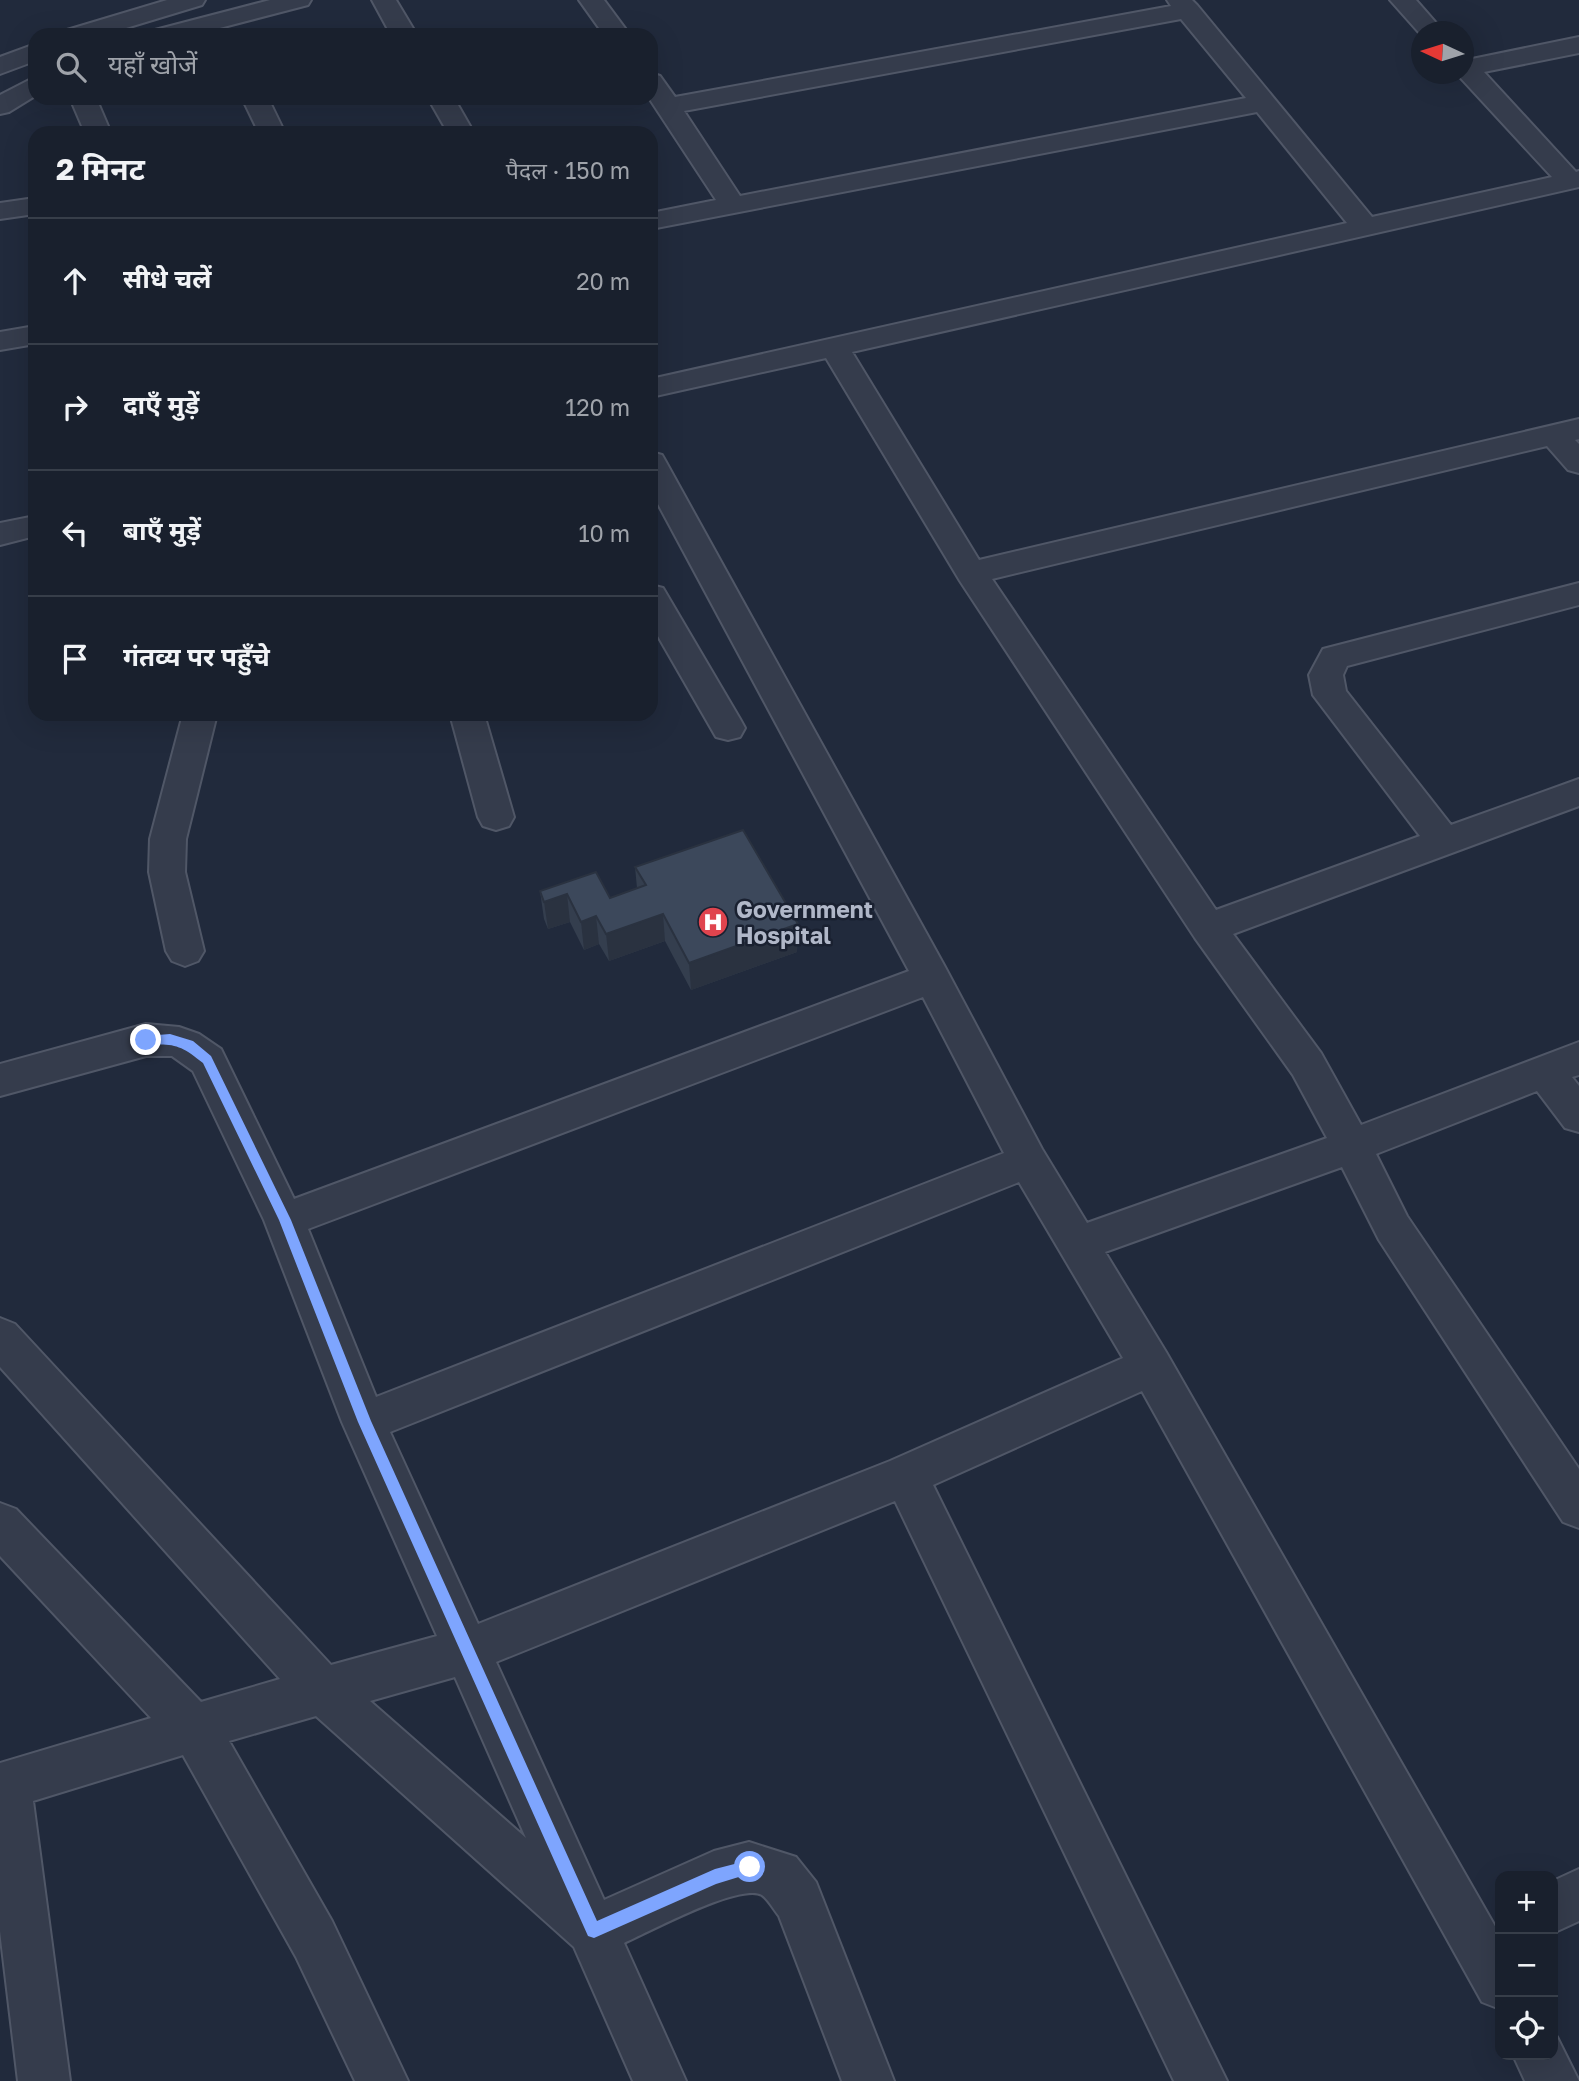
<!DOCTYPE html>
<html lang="hi">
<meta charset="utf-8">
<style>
:root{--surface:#19202d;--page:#222835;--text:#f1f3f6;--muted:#9fa3aa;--line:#373e49}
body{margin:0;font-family:"Golos Text","Noto Sans Devanagari",sans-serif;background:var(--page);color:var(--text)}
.controls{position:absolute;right:21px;bottom:21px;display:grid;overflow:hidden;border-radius:14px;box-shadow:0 7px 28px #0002}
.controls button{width:63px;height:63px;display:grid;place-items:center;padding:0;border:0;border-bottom:2px solid var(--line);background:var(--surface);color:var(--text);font:35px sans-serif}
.compass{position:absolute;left:1411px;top:21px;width:63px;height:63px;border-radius:50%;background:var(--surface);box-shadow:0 7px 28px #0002;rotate:274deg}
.stop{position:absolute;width:21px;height:21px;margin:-16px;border:5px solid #7ea5fe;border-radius:50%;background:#fff}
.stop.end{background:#7ea5fe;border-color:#fff;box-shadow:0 2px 7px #0008}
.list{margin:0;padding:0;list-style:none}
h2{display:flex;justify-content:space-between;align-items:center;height:91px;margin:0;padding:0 28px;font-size:30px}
h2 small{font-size:23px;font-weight:400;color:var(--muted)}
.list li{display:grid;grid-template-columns:46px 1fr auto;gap:21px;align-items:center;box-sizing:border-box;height:126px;padding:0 28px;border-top:2px solid var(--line)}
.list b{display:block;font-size:26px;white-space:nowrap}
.list em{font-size:23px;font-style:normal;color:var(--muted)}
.icon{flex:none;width:38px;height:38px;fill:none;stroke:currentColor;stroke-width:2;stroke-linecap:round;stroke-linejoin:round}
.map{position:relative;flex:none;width:1579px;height:2081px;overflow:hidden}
.search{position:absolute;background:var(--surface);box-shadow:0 7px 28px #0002;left:28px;top:28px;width:630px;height:77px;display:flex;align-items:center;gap:18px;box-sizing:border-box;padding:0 24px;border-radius:21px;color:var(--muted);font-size:26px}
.panel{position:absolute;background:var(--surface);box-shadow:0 7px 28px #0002;left:28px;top:126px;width:630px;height:595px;border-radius:21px}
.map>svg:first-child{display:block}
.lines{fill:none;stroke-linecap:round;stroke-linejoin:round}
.minor-casing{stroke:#505767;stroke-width:4}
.minor{fill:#353c4c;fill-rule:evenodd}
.wall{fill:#343e4e}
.shaded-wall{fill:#2a3240}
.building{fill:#3c485b;stroke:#2a3240;stroke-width:2}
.route{fill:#7ea5fe}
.labels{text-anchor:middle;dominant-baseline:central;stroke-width:5;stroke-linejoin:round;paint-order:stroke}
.poi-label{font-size:23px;font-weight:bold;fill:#b0b7c8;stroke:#1a2131;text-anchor:start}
</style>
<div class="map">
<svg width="1579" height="2081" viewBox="0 0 1579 2081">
<rect width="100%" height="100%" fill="#212a3c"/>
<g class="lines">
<g class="minor-casing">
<g id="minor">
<polygon points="167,0 205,0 202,5 103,35 63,35 67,30"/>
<polygon points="270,0 311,0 308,5 193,35 151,35 155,30"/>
<polygon points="372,0 396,0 417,35 391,35"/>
<polygon points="579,0 604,0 630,35 604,35"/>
<path d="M 1167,0 L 1192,0 L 1197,5 L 1372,217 L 1552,177 L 1457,74 L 1464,74 L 1464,57 L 1472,59 L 1579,37 L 1579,53 L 1484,72 L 1576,172 L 1579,171 L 1579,187 L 852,352 L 979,560 L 1579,419 L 1579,439 L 1575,440 L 1579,444 L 1579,473 L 1568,470 L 1547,446 L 992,579 L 1216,910 L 1420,836 L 1313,695 L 1309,675 L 1323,649 L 1579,583 L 1579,605 L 1347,666 L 1343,675 L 1346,691 L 1451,825 L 1579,779 L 1579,806 L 1233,934 L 1321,1053 L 1361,1125 L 1579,1042 L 1579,1075 L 1572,1077 L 1579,1086 L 1579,1132 L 1565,1128 L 1537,1091 L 1376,1154 L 1407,1216 L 1579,1469 L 1579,1528 L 1563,1522 L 1379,1240 L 1342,1167 L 1105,1252 L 1166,1352 L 1500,1935 L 1500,2009 L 1482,2002 L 1142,1391 L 933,1485 L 1227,2081 L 1174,2081 L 895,1501 L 496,1662 L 604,1900 L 714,1851 L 749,1842 L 796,1857 L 816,1882 L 894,2081 L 842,2081 L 779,1916 C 774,1910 768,1899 762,1895 C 739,1883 649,1932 624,1943 L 686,2081 L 633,2081 L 574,1947 L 316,1716 L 229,1741 L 332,1921 L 408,2081 L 355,2081 L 296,1957 L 183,1755 L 33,1801 L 70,2081 L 18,2081 L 0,1931 L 0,1763 L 151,1718 L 0,1556 L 0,1503 L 16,1509 L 201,1702 L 280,1679 L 0,1367 L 0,1318 L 15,1324 L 331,1665 L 437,1636 L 342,1422 L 264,1220 L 193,1071 L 172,1056 L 146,1056 L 0,1096 L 0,1064 L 146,1024 L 179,1027 L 199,1034 L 221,1049 L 294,1199 L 909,971 L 651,491 L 651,452 L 662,455 L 666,462 L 945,967 L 1042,1149 L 1087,1223 L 1327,1138 L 1293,1075 L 1195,938 L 960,581 L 826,358 L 651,397 L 651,379 L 1347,223 L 1257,112 L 651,229 L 651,213 L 716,200 L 649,98 L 651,73 L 660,76 L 675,97 L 1171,6 ZM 1181,19 L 1246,98 L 740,196 L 684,111 ZM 923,997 L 1004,1153 L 376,1397 L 308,1229 ZM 1019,1182 L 1123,1358 L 890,1461 L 478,1624 L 390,1432 ZM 455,1677 L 526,1838 L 370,1701 Z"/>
<polygon points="1390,0 1416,0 1444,32 1422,32 1422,36"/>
<polygon points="35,44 35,61 0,74 0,57"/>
<polygon points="35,77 35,96 9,112 0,114 0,95"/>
<polygon points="70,98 96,98 111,133 85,133"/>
<polygon points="242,98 268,98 285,133 259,133"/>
<polygon points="428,98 454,98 474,133 448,133"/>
<polygon points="35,198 35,214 0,219 0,203"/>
<polygon points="35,326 35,344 0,350 0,332"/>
<polygon points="35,516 35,536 0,545 0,523"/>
<polygon points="651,585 663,588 740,719 745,728 740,737 728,740 716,737 651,624"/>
<polygon points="183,714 217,714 186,839 185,872 204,951 198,961 185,966 172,961 166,951 149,872 150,839"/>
<polygon points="450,714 484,714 514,817 509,826 496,830 483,826 478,817"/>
<polygon points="1579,1869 1579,1921 1553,1933 1553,1881"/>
<polygon points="1553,2035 1557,2037 1579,2081 1525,2081 1513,2055 1553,2055"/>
</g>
</g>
<use href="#minor" class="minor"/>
</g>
<polygon class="wall" points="635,867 798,924 797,952 691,990 665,941 609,961 599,944 584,950 570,922 548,929 544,919 540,891 610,898 637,888"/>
<g class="shaded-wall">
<polygon points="567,894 570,922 548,929 544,902"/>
<polygon points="663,914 665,941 609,961 606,934"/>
<polygon points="596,916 599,944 584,950 581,922"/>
<polygon points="798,924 797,952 691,990 689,963"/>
</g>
<polygon class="building" points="743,830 798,924 689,963 663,914 606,934 596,916 581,922 567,894 544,902 540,891 596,872 610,898 646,885 635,867"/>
<path class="route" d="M 170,1034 L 193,1041 L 211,1056 L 291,1220 L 371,1421 L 597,1921 L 715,1869 L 750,1860 L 755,1862 L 757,1867 L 755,1872 L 716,1884 L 594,1938 L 588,1936 L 358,1422 L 279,1220 L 203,1063 C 181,1045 174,1043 146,1045 L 140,1040 L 146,1036 Z"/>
<defs>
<g id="hospital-disc" transform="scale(1.575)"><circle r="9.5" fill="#e0444e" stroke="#1a2131"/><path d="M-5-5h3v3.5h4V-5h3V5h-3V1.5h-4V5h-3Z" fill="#fff"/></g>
</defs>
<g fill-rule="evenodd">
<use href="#hospital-disc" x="713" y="922"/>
</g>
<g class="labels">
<g class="poi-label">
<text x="736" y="909">Government<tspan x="736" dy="26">Hospital</tspan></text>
</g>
</g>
</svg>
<div class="controls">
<button>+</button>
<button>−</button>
<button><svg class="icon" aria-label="locate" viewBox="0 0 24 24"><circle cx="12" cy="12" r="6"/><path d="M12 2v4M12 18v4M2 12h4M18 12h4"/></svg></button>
</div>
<svg class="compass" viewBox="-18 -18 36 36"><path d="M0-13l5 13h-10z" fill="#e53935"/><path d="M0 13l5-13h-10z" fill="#9fa3aa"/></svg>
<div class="stop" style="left:750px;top:1867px"></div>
<div class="stop end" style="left:146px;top:1040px"></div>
<div class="search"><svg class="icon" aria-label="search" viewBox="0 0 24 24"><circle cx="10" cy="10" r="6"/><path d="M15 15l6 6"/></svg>यहाँ खोजें</div>
<section class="panel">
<h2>2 मिनट<small>पैदल · 150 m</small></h2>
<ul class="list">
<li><svg class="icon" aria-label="ahead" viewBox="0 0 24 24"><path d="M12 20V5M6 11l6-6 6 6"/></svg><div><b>सीधे चलें</b></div><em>20 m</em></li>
<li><svg class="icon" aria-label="right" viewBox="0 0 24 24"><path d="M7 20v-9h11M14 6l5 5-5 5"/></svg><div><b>दाएँ मुड़ें</b></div><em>120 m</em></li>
<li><svg class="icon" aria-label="left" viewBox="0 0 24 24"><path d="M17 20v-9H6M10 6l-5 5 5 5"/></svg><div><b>बाएँ मुड़ें</b></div><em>10 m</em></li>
<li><svg class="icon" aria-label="arrive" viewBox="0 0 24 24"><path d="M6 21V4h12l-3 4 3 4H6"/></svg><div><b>गंतव्य पर पहुँचे</b></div></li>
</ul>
</section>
</div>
